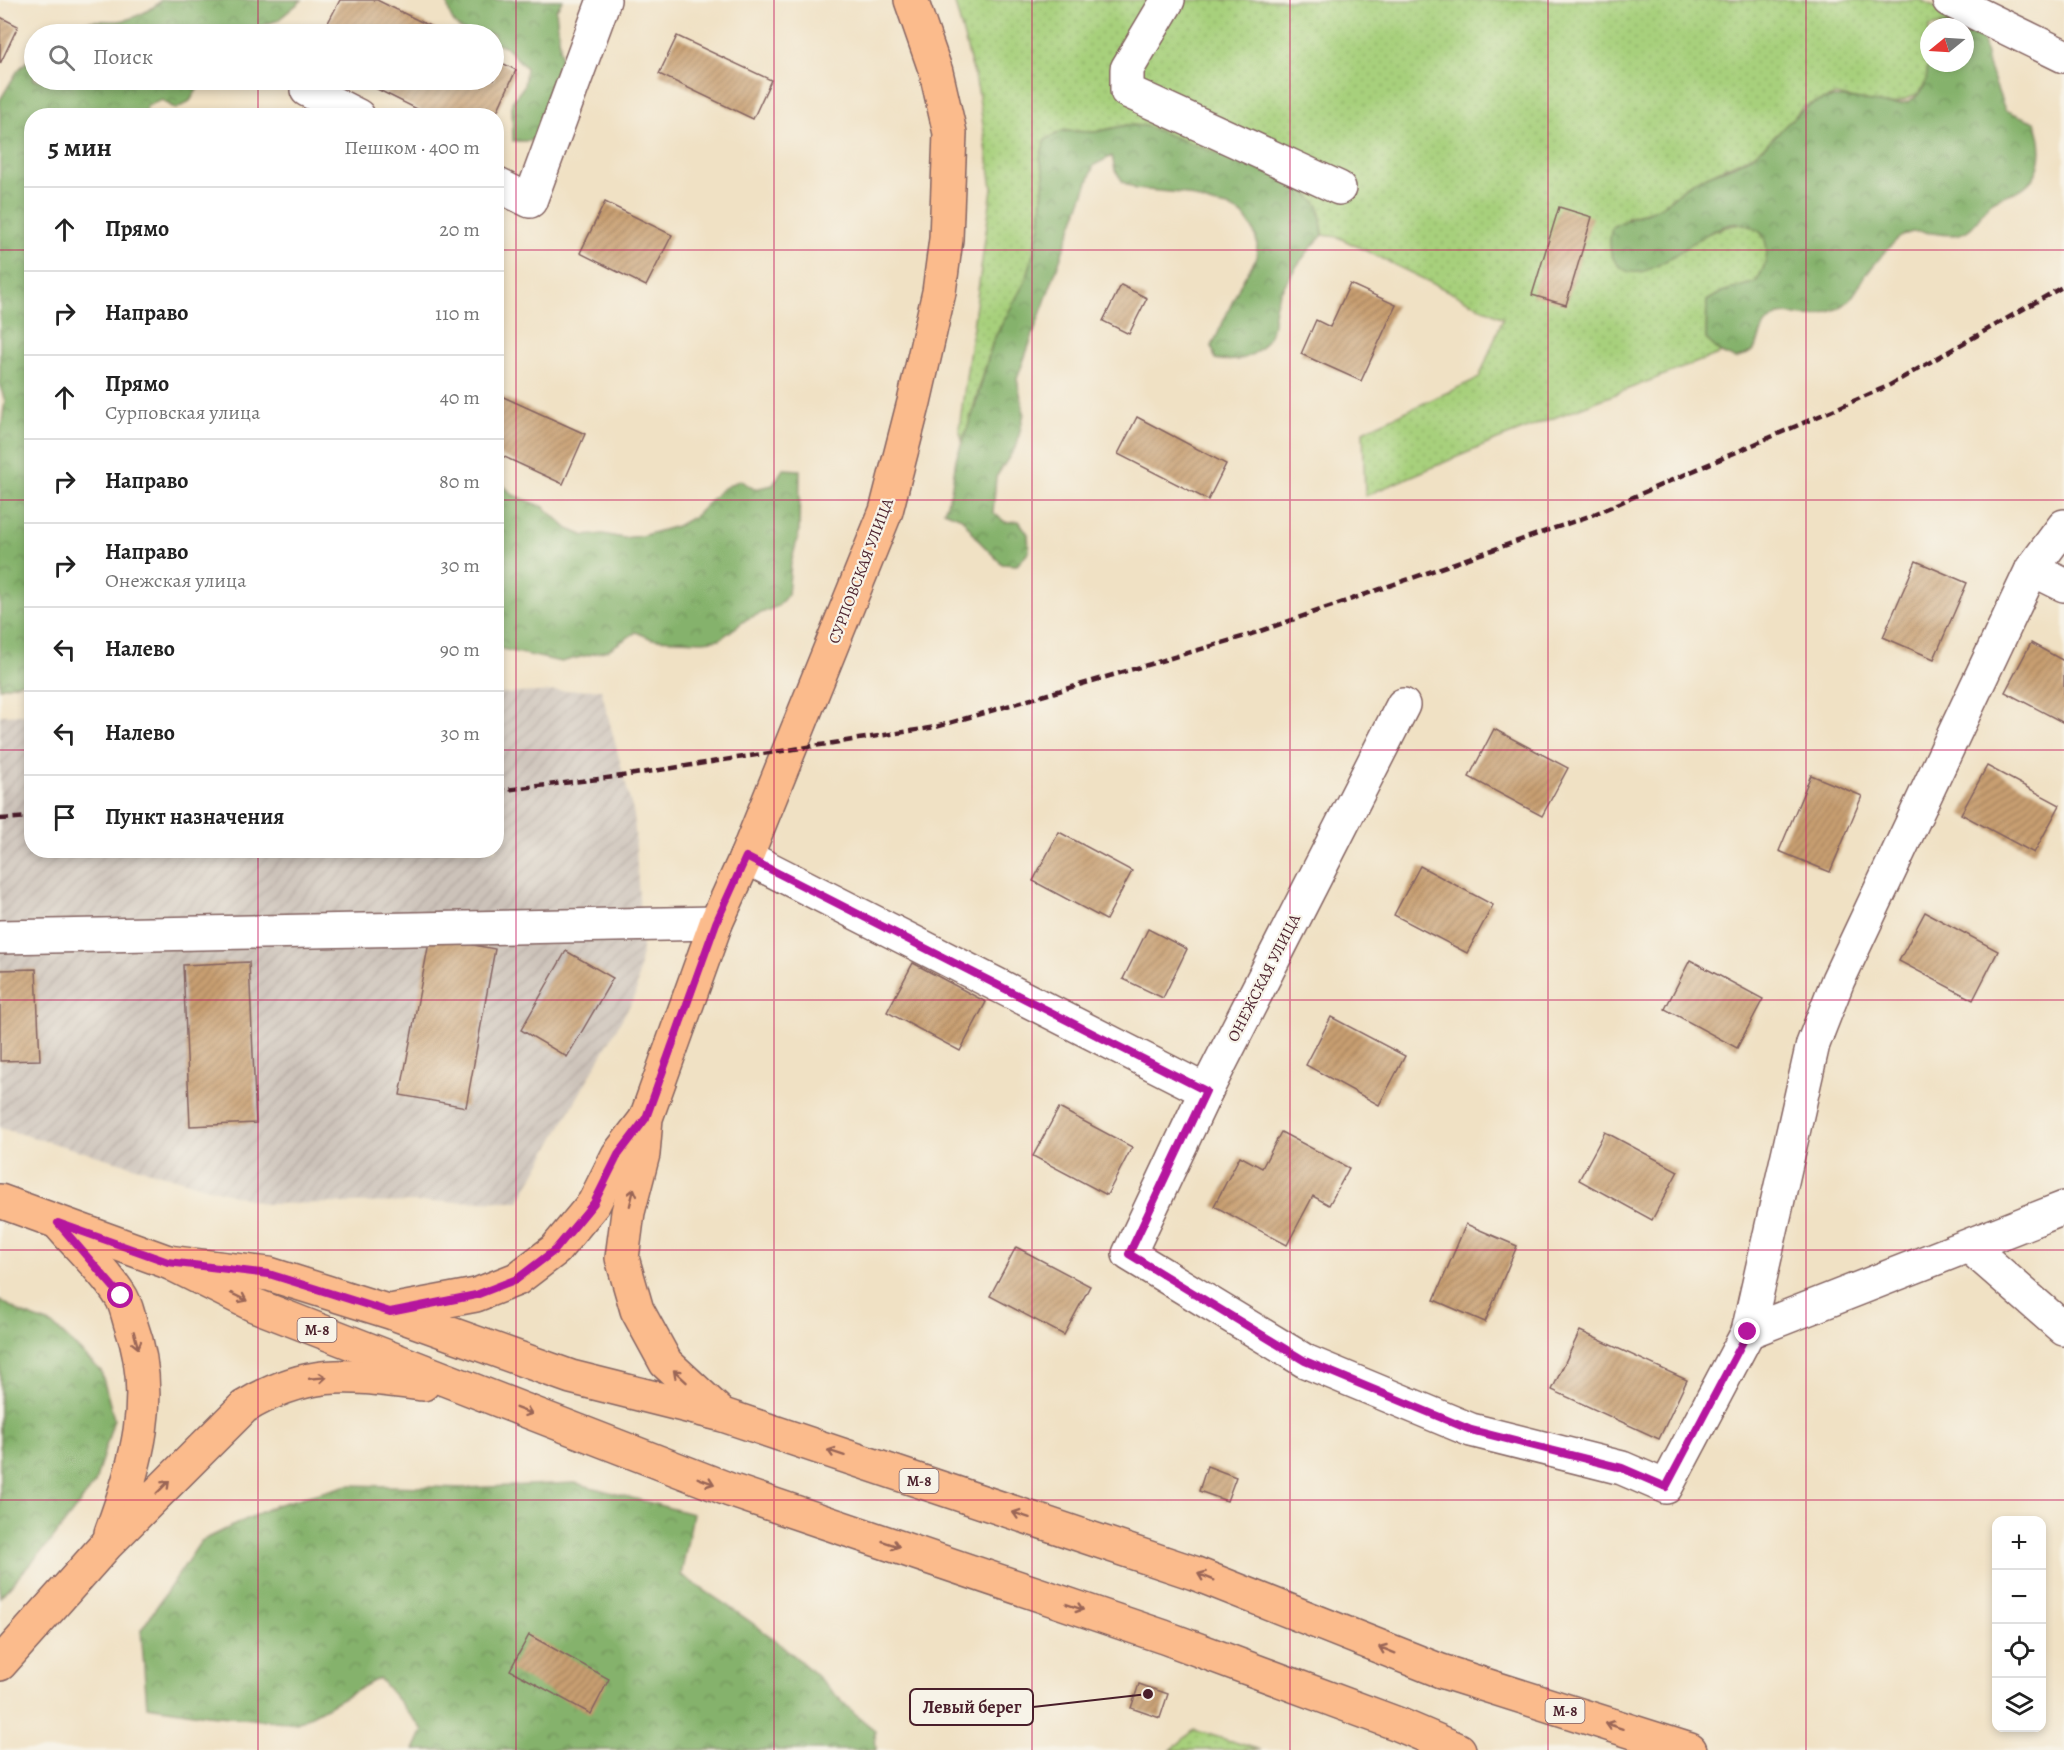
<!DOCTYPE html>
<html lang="ru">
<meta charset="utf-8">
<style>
:root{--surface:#fff;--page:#f6f6f6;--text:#222;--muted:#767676;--line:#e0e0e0}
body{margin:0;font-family:Alegreya,serif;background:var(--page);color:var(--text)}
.controls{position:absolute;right:18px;bottom:18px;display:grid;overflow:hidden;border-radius:12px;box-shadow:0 3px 9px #0003}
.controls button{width:54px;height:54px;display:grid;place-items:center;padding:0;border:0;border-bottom:2px solid var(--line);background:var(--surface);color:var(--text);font:30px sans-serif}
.compass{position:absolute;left:1920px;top:18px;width:54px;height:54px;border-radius:50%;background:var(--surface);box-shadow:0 3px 9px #0003;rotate:252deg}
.stop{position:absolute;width:18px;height:18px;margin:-14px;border:4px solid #b5179e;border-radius:50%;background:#fff}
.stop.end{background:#b5179e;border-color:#fff;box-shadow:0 2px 6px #0008}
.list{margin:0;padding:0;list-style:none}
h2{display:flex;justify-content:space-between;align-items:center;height:78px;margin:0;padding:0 24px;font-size:26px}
h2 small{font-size:20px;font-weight:400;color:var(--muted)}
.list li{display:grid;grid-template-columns:39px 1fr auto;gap:18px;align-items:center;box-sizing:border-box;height:84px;padding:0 24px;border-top:2px solid var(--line)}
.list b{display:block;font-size:22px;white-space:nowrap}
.list p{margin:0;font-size:20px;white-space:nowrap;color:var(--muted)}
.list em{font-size:20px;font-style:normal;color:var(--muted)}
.icon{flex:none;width:33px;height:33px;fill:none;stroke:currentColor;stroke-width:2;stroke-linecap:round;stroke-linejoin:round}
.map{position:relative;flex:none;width:2064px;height:1750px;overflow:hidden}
.search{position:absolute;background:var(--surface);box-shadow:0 3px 9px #0003;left:24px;top:24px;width:480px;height:66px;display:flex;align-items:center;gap:15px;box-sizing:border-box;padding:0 21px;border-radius:33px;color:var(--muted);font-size:22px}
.panel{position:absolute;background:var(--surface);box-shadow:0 3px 9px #0003;left:24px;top:108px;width:480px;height:750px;border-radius:24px}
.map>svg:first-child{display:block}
.industrial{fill:url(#industrial-furrows)}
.grass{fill:url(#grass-dots);stroke:#787854;stroke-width:1.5}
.forest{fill:url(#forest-crowns);stroke:#68684c;stroke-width:1.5}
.building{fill:url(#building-hatch)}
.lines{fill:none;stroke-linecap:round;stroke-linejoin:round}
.minor-casing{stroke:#846361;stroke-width:36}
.major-casing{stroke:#846361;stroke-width:36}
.minor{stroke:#fff;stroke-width:33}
.major{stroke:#fbbb8c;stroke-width:33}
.rail{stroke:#4a1f2b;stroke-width:4.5;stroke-dasharray:9 4.5;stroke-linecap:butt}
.oneway{stroke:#9a6557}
.route{stroke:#b5179e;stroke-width:8}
.grid{fill:none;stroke:#c2185b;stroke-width:1.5;stroke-opacity:0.55}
.labels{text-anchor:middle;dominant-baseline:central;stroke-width:4.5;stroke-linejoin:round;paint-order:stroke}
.shield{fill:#f7f3e8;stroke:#7e5f64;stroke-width:1.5}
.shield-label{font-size:15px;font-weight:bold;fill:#4a1f2b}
.street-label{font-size:16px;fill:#4a1f2b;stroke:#f7f3e8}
.leader{fill:none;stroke:#4a1f2b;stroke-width:2}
.callout-dot{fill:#4a1f2b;stroke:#f7f3e8;stroke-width:2}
.callout{fill:#f7f3e8;stroke:#4a1f2b;stroke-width:2}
.callout-label{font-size:18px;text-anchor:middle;font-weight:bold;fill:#4a1f2b}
</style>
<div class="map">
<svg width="2064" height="1750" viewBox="0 0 2064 1750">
<defs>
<pattern id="industrial-furrows" width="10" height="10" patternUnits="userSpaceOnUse" patternTransform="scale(1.5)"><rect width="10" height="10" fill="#ccc2b9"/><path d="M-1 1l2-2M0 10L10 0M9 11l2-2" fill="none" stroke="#b1a69f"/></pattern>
<pattern id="grass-dots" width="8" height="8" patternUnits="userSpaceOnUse" patternTransform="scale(1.5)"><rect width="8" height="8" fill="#a7d07c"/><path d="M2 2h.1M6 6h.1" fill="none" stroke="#91b26b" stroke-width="1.8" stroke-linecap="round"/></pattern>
<pattern id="forest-crowns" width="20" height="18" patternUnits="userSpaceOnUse" patternTransform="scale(1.5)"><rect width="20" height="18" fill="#85b26c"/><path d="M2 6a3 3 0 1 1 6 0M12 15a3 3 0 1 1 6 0" fill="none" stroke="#6f9059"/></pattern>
<pattern id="building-hatch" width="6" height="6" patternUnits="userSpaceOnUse" patternTransform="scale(1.5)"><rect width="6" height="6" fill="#c89f71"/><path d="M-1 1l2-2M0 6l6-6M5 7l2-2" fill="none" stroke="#a4815d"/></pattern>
</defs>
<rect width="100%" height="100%" fill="#f7f3e8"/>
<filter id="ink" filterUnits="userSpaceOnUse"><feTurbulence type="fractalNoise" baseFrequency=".0167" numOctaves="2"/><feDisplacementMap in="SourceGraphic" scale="12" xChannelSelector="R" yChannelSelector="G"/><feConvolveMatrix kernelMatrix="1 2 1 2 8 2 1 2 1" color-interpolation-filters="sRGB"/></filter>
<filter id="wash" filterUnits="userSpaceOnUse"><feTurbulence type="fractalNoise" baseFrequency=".008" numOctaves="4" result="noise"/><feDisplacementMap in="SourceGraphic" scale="24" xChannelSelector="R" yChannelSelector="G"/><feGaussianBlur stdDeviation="1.35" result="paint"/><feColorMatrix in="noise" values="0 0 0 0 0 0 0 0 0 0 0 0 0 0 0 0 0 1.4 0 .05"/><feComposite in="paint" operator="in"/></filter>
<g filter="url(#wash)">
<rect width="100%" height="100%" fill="#f0e1c4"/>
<polygon class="industrial" points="601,689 634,815 642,948 636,994 519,1201 265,1204 0,1128 0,715 31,714 32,850 496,850 497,694"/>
<g class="grass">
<path d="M 954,0 L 1921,0 L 1971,23 L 1954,22 L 1929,27 L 1927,80 L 1919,94 L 1888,106 L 1836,95 L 1803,107 L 1779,134 L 1751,156 L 1689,184 L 1659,208 L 1627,218 L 1665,262 C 1683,245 1710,230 1734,225 C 1742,223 1750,225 1756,229 C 1776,242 1766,266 1756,282 L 1722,292 L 1707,301 L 1706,338 L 1721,353 L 1497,440 L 1365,496 L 1363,431 L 1479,378 L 1503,318 L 1338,237 L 1323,235 L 1319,206 L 1252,166 L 1235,162 L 1145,126 L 1127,125 L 1095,132 L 1063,131 L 1045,140 L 1040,158 L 1044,174 L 1040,225 L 1031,263 L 1026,280 L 993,341 L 963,443 L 959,429 L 992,188 L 978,90 Z"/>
<polygon points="1194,1730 1261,1750 1171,1750"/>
</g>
<g class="forest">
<path d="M 161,0 L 302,0 L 278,20 L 240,34 L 61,34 C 69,31 77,24 86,22 C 98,19 108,22 119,21 C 133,19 153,10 161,0 Z"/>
<path d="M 447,0 L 563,0 L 556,10 L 561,56 L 544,132 L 530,141 L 513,141 L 512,102 L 524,86 L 526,68 L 505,46 L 494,43 L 494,34 C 466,34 450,32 447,0 Z"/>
<path d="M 1954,22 L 1971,23 L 1982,35 L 1988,65 L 2005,110 L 2035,122 C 2044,145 2045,176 2019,190 C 2009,195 1998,196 1990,203 C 1978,214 1977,229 1959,234 C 1938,239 1917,223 1898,239 C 1889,246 1874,265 1867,273 C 1858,286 1854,300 1839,308 C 1832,311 1821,315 1813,316 C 1798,318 1782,308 1769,321 C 1752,337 1768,349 1735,359 L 1721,353 L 1706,339 L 1707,301 L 1722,292 L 1756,282 C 1764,269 1770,256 1765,240 C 1763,233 1759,231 1753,227 C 1711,204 1651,299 1618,265 C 1607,253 1609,241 1612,227 C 1627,218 1643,215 1658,208 C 1671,202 1679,190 1691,183 C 1710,173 1731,169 1749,158 C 1778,140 1790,111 1823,100 C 1853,89 1895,119 1919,94 C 1930,83 1926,64 1929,51 L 1929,63 L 1965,63 L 1965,27 L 1939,27 Z"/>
<polygon points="34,55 34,80 203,80 190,101 176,109 162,100 147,106 145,115 32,116 31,669 23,682 0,688 0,436 5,401 0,386 0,100 18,70"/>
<path d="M 1127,125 L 1145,126 L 1297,184 L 1319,206 L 1323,235 C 1306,252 1290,274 1279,295 C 1272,309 1275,326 1270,335 C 1259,357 1237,364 1215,359 L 1212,346 L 1241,283 L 1257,257 L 1257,242 L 1253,229 L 1243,215 L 1228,207 L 1212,204 L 1182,193 L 1136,189 L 1123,182 L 1115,170 L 1112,156 L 1094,165 L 1017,379 L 1024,413 L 1017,445 L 996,477 L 993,512 L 1005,522 L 1019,521 L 1028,534 L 1029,552 L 1017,565 L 1002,564 L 980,542 L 962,518 L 944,511 L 951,492 L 956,459 L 974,410 L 993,341 L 1026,280 L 1031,263 L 1040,225 L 1044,174 L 1040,158 L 1045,140 L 1062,131 L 1095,132 Z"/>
<polygon points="783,469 800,470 799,533 791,563 788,594 778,606 747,619 720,639 703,641 652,639 636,632 608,650 561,662 497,648 497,479 513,495 544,507 568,529 585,536 603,534 623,538 641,536 677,526 695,516 722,489 740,480 754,489 773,485"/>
<polygon points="0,1300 21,1313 53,1325 101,1371 114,1419 95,1483 52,1540 0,1597"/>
<path d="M 575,1483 L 693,1514 L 681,1575 C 725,1604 769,1632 808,1668 C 831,1689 850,1712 875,1730 L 876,1750 L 414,1750 L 423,1730 L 379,1678 L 297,1723 L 207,1715 L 147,1706 L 141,1630 L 201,1541 L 276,1505 L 348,1485 L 466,1488 Z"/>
</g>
<g id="blocks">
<g class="building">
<polygon points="340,0 377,0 446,34 322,34"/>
<polygon points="0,17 18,26 0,64"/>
<polygon points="677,36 771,80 753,119 659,74"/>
<polygon points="494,59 516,70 495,116 431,116 359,80 494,80"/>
<polygon points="605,202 672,235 646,286 580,253"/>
<polygon points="1559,207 1592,217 1566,305 1532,295"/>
<polygon points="1350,284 1396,305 1361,381 1301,354 1316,320 1330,327"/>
<polygon points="1121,285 1147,298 1129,334 1103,321"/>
<polygon points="499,395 585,434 563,484 496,453 496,400"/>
<polygon points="1137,417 1226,464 1208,500 1118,454"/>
<polygon points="1916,561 1967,583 1934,659 1883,637"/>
<polygon points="2031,643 2064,661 2064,723 2005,692"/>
<polygon points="1494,729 1568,768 1542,816 1469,777"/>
<polygon points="1987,766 2060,805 2034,853 1961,814"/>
<polygon points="1811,775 1862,796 1830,872 1779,851"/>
<polygon points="1059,832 1132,871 1106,920 1033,881"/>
<polygon points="1420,866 1493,905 1467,953 1394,915"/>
<polygon points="1925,912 1998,951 1973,1000 1899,961"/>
<polygon points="1148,929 1187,949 1163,998 1123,979"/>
<polygon points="430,937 495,949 466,1107 400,1095"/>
<polygon points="566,951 613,978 567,1057 521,1030"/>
<polygon points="1690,960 1763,999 1737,1048 1665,1009"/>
<polygon points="249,962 256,1123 190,1126 183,965"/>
<polygon points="913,963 986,1002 960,1051 887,1012"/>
<polygon points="36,969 40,1060 0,1061 0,970"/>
<polygon points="1331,1017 1405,1056 1379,1105 1306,1065"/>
<polygon points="1059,1108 1132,1147 1107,1195 1033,1156"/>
<polygon points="1281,1132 1349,1168 1329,1205 1313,1196 1287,1245 1214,1206 1240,1156 1262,1168"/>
<polygon points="1605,1132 1678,1171 1652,1220 1579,1180"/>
<polygon points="1466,1224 1517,1246 1485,1322 1434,1300"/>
<polygon points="1016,1247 1090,1286 1064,1335 990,1296"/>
<polygon points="1580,1331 1687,1380 1659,1439 1552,1390"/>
<polygon points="1207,1466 1236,1477 1227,1501 1199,1491"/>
<polygon points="529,1635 609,1679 591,1714 510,1670"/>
<polygon points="1139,1684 1168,1694 1160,1718 1131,1708"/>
</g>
</g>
</g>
<g filter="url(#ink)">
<use href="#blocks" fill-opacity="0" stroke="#846361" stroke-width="1.5"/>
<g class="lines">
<g class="minor-casing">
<g id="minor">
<polyline points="1168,0 1127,69 1127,91 1339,188"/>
<polyline points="1949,0 2064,56"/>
<polyline points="307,90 358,116"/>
<polyline points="496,184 530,201 604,0"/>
<polyline points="2032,569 2064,585"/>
<polyline points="1403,705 1206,1091 1129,1254 1305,1361 1471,1430 1622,1468 1666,1487 1748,1332 1813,1044 1838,980 2032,569 2064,526"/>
<polyline points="746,857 1206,1091"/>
<polyline points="0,937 716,923"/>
<polyline points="1969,1246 2064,1329"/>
<polyline points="1748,1332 2064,1208"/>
</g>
</g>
<g class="major-casing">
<g id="major">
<polyline points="0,1201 168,1262 254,1305 730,1490 1164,1637 1398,1724 1459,1750"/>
<path d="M 61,1226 C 80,1248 104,1270 120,1295 C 126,1303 128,1316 131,1325 C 157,1396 136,1466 111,1533"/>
<polyline points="168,1262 269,1274 390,1312 571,1377 723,1415 1194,1573 1441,1671 1690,1750"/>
<polyline points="390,1311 476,1295 517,1279 555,1250 594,1203 618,1155 645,1120"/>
<polyline points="720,1413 666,1363 637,1310 622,1258 628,1212 643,1154 646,1118 716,923 746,857 886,511 914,402 939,292 946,239 950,133 936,72 911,0"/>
<path d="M 0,1664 L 107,1544 L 244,1407 C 310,1367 351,1375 423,1384"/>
</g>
</g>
<use href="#minor" class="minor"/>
<use href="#major" class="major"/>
<g class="rail">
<polyline points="496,791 615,777 936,727 1249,635 1592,515 1888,386 2064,286"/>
<polyline points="0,819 32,817"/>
</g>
</g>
<defs><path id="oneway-shaft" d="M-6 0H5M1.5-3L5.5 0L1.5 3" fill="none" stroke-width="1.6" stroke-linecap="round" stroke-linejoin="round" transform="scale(1.5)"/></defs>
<g class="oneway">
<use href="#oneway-shaft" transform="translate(632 1197) rotate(-76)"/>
<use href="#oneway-shaft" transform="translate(239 1297) rotate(26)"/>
<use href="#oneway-shaft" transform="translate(136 1340) rotate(75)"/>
<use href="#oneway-shaft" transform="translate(680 1376) rotate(-137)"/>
<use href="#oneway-shaft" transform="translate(318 1378) rotate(-5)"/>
<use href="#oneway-shaft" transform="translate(524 1411) rotate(21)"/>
<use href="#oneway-shaft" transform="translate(836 1453) rotate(-162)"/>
<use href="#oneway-shaft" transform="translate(706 1481) rotate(21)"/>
<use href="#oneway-shaft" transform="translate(163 1487) rotate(-45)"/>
<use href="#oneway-shaft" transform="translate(1021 1515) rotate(-162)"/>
<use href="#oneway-shaft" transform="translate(891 1544) rotate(19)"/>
<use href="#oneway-shaft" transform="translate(1206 1577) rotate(-158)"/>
<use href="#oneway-shaft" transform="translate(1075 1607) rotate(19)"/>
<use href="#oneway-shaft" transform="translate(1387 1650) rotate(-158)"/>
<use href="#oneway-shaft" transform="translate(1614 1726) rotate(-162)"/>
</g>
</g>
<g class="lines" filter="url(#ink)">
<polyline class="route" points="121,1296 58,1223 168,1262 269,1274 390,1312 476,1295 517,1279 555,1250 594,1203 618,1155 646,1118 716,923 746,857 1206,1091 1129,1254 1305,1361 1471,1430 1622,1468 1666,1487 1748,1332"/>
</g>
<path class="grid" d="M 258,0 L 258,34M 516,0 L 516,1750M 774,0 L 774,1750M 1032,0 L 1032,1750M 1290,0 L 1290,1750M 1548,0 L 1548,1750M 1806,0 L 1806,1750M 258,80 L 258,116M 0,250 L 32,250M 496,250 L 2064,250M 0,500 L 32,500M 496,500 L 2064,500M 0,750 L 32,750M 496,750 L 2064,750M 258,850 L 258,1750M 0,1000 L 2064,1000M 0,1250 L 2064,1250M 0,1500 L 2064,1500"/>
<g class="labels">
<g class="shield">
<rect x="297.5" y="1318" width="39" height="24" rx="4.5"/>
<rect x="899.5" y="1469" width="39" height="24" rx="4.5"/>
<rect x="1545.5" y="1699" width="39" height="24" rx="4.5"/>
</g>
<g class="shield-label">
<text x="317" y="1330">М-8</text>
<text x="919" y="1481">М-8</text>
<text x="1565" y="1711">М-8</text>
</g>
<g class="street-label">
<text transform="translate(861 571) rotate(-69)">СУРПОВСКАЯ УЛИЦА</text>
<text transform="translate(1264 978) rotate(-63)">ОНЕЖСКАЯ УЛИЦА</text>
</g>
</g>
<path class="leader" d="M1148 1694L1033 1707"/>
<circle class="callout-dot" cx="1148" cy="1694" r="6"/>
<rect class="callout" x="910" y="1689" width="123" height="36" rx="6"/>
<g class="callout-label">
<text x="972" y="1713">Левый берег</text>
</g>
</svg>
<div class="controls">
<button>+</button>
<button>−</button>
<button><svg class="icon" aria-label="locate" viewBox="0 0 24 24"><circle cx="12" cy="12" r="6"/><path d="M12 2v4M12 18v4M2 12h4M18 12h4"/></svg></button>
<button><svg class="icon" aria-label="layers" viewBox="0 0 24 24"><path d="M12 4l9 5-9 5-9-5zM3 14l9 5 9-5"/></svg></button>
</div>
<svg class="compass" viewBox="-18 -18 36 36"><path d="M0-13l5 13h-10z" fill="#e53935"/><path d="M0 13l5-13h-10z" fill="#767676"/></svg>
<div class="stop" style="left:121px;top:1296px"></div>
<div class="stop end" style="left:1748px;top:1332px"></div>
<div class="search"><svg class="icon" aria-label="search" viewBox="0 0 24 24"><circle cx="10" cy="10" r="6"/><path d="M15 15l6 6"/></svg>Поиск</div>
<section class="panel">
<h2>5 мин<small>Пешком · 400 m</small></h2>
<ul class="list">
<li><svg class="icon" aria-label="ahead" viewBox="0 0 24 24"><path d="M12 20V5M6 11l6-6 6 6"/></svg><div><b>Прямо</b></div><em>20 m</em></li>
<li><svg class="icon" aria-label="right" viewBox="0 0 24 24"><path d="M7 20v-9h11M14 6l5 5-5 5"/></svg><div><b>Направо</b></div><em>110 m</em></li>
<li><svg class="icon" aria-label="ahead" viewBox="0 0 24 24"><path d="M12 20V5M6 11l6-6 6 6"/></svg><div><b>Прямо</b><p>Сурповская улица</p></div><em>40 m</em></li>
<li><svg class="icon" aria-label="right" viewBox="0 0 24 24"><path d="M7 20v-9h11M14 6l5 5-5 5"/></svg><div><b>Направо</b></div><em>80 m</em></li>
<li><svg class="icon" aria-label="right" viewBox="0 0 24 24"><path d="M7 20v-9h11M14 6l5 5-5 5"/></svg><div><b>Направо</b><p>Онежская улица</p></div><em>30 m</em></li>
<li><svg class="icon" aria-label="left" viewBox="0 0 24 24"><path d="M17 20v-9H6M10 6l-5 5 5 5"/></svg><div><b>Налево</b></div><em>90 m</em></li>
<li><svg class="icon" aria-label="left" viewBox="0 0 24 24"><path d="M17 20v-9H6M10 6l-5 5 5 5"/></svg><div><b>Налево</b></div><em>30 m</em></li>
<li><svg class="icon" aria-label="arrive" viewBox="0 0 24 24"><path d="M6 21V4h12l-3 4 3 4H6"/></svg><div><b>Пункт назначения</b></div></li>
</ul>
</section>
</div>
